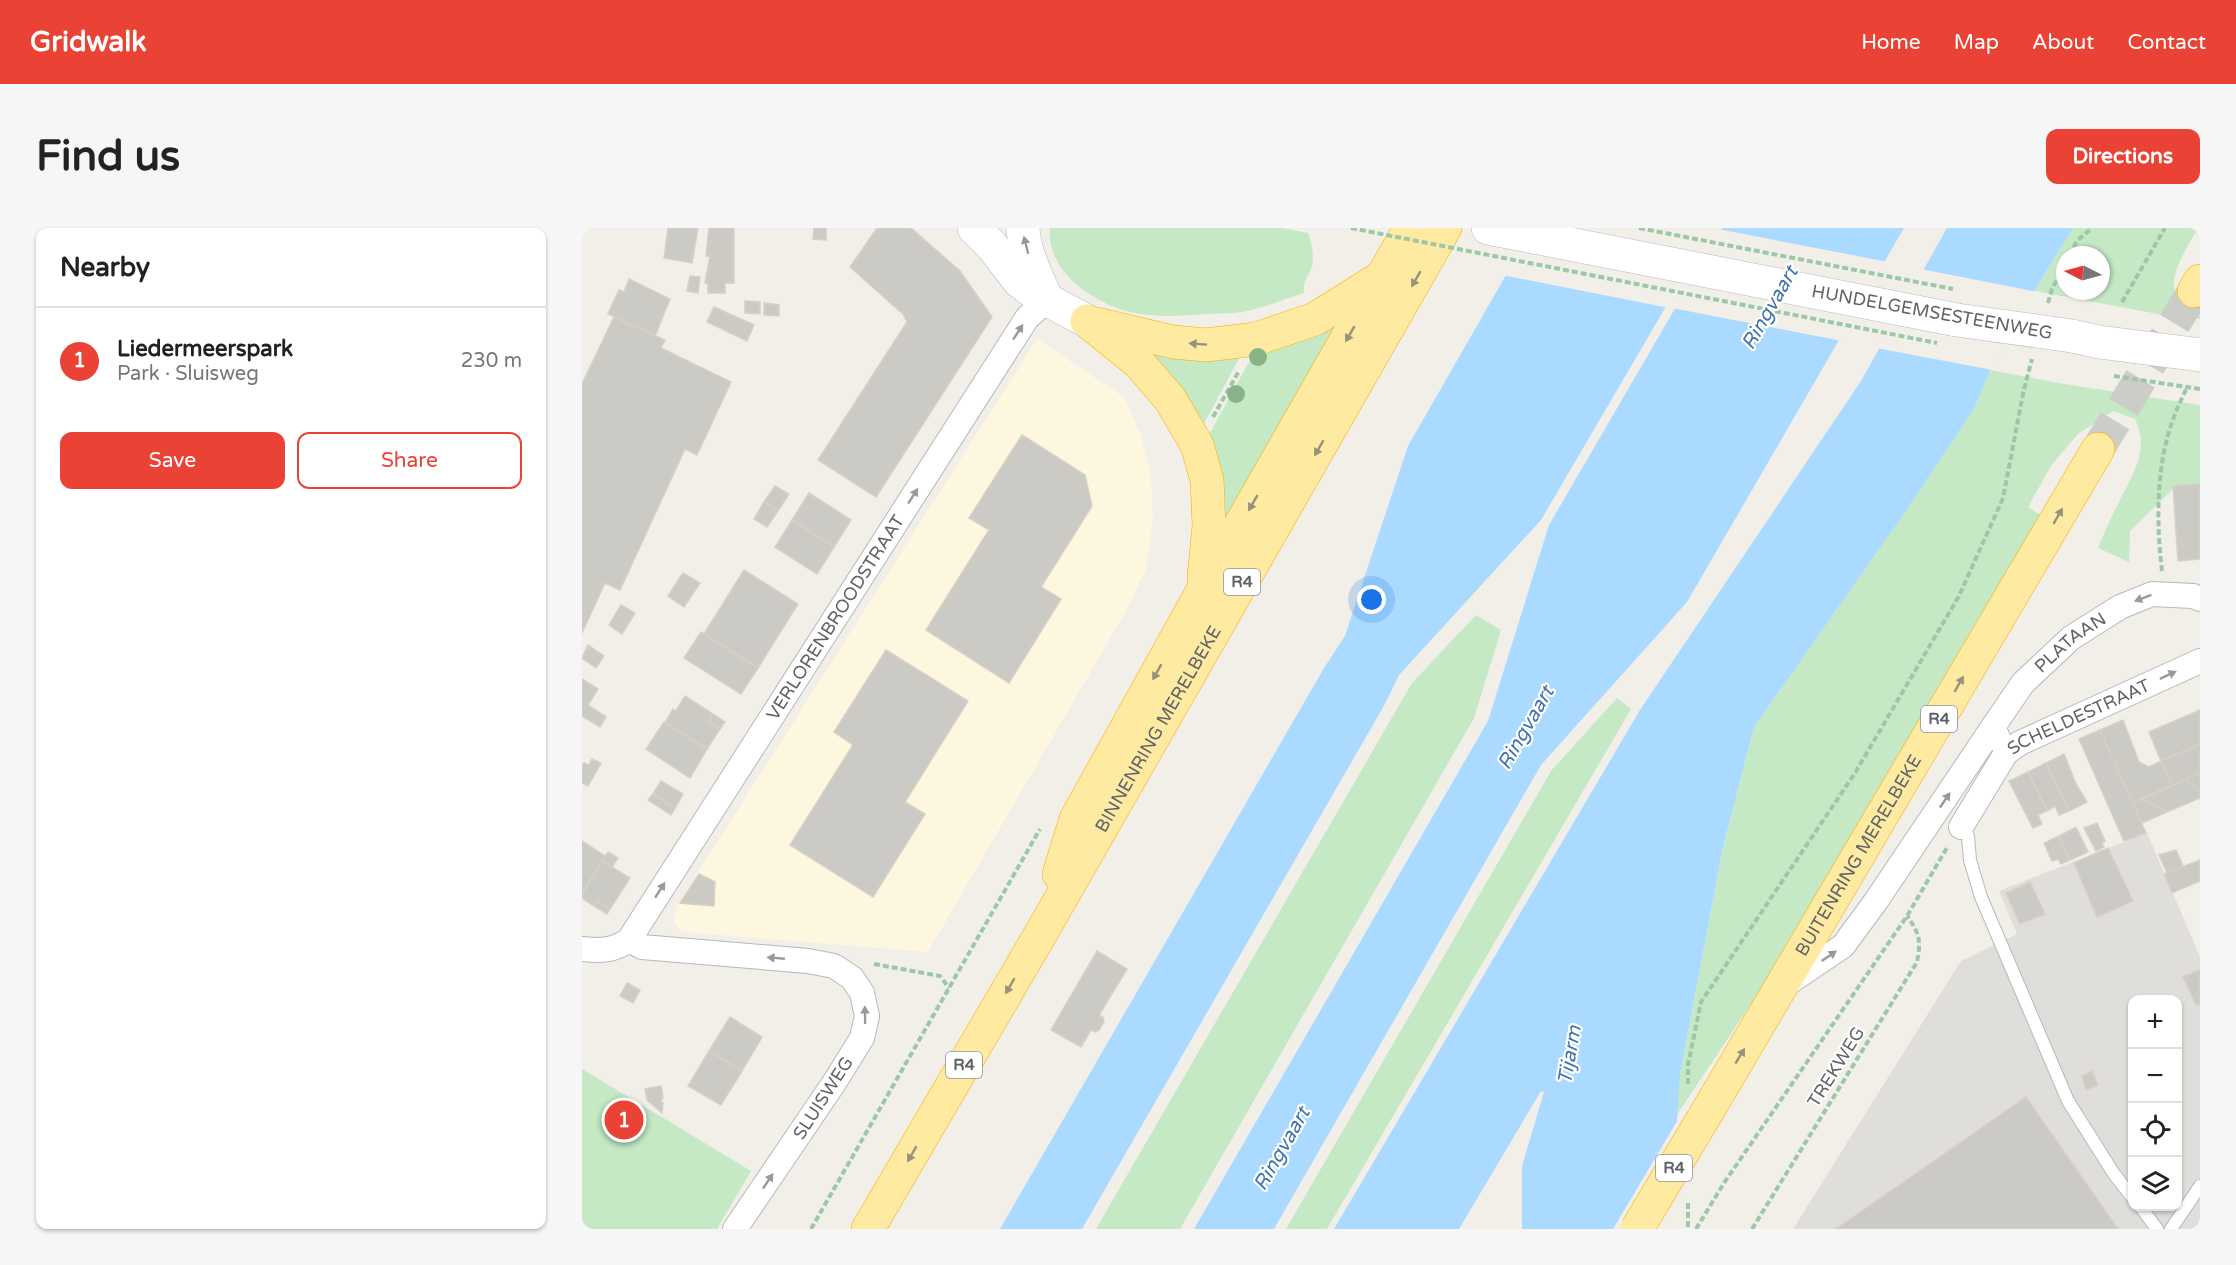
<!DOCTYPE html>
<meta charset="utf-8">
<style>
:root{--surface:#fff;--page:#f6f6f6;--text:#222;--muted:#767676;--line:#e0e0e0;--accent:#ea4335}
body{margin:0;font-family:"Varela Round",sans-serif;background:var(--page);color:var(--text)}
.controls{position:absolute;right:18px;bottom:18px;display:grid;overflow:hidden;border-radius:12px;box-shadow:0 2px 4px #0004}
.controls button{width:54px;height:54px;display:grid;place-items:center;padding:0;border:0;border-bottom:2px solid var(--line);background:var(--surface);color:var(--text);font:30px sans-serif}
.compass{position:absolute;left:1474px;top:18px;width:54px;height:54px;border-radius:50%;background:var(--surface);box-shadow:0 2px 4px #0004;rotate:276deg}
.you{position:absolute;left:790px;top:372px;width:21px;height:21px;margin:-15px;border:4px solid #fff;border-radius:50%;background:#1a73e8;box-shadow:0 0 0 9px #1a73e833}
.badge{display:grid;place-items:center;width:39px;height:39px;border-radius:50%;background:var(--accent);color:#fff;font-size:20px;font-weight:700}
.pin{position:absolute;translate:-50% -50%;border:3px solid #fff;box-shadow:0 2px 6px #0006}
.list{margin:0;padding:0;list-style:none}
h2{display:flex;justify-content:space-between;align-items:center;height:78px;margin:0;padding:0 24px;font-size:26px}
h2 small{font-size:20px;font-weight:400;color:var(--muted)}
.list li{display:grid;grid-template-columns:39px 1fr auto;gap:18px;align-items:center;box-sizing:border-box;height:108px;padding:0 24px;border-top:2px solid var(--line)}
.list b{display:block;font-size:22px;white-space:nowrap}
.list p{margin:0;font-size:20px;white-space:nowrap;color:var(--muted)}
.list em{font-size:20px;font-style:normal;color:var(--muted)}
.actions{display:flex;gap:12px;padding:18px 24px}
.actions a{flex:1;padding:14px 0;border:2px solid var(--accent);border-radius:12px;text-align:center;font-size:21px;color:var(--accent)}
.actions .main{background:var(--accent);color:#fff}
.icon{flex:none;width:33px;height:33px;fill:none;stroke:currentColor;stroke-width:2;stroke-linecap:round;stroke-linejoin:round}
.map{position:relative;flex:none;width:1618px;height:1001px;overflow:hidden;border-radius:12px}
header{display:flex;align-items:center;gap:36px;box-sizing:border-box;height:84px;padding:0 30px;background:var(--accent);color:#fff}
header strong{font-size:28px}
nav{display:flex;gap:33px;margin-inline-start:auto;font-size:21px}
.intro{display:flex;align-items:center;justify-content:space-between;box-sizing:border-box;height:144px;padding:0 36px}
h1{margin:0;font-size:42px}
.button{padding:15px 27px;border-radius:12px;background:var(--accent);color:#fff;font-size:21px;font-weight:700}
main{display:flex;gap:36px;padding:0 36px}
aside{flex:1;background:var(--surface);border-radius:12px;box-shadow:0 2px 4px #0004}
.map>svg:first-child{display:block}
.commercial{fill:#fef7e0}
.industrial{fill:#e0deda;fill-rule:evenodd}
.green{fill:#c5e8c5;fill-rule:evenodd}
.water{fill:#aadaff}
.pier{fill:#f1efe8}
.building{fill:#cccac5;stroke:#d6d1c6;stroke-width:1.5}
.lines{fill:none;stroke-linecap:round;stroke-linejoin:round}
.trunk-tunnel{stroke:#ccccc8;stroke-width:33;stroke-dasharray:33 16;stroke-linecap:butt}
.service-casing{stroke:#b5b8bc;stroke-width:14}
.minor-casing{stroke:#b5b8bc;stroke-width:26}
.secondary-casing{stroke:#b6babf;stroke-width:34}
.trunk-casing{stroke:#f9ab00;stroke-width:34}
.path{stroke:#9cc7a9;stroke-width:4;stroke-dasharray:6 3;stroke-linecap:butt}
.service{stroke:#fff;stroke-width:12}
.minor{stroke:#fff;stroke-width:24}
.secondary{stroke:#fff;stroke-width:33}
.trunk{stroke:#feeaa1;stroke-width:33}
.secondary-bridge-casing{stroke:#b6babf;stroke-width:34;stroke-linecap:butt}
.trunk-bridge-casing{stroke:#f9ab00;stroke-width:34;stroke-linecap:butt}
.path-bridge{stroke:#9cc7a9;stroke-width:4;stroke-dasharray:6 3;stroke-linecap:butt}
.secondary-bridge{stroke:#fff;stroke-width:33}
.trunk-bridge{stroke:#feeaa1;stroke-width:33}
.tree{fill:#89b387}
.oneway{fill:#979a9d}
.oneway2{fill:#97927c}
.labels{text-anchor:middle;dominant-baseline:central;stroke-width:4.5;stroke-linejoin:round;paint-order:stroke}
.shield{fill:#fff;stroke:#8f9295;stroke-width:1.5}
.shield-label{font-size:16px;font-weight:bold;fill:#5f6368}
.street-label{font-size:18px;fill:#5f6368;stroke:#fff}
.water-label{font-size:20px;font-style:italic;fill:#4174aa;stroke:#fff}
</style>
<header>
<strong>Gridwalk</strong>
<nav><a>Home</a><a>Map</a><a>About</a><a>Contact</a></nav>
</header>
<div class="intro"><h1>Find us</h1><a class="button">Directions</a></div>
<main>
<aside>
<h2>Nearby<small></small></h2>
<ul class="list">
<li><span class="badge">1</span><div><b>Liedermeerspark</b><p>Park · Sluisweg</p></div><em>230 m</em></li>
</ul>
<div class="actions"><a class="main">Save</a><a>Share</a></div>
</aside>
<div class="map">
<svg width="1618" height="1001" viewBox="0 0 1618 1001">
<rect width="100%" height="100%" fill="#f1efe8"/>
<polygon class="commercial" points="455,111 543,170 558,205 568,240 571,288 565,339 540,390 346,724 101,704 95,700 92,693 94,679"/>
<path class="industrial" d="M 1565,605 L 1618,729 L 1618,1001 L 1211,1001 L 1379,733 L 1435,706 L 1417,663 ZM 1550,772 L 1596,772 L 1596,978 L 1550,978 Z"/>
<g class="green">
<path d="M 468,0 L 700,0 L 726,5 C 730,16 733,29 729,41 C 725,50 721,54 722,65 C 702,71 681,80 660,84 C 648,86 636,85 624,86 C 573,90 535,90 494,56 C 477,41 466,22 468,0 Z"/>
<path d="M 1491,0 L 1616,0 C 1607,17 1578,57 1600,73 C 1606,77 1611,79 1618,78 L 1618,91 L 1587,88 L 1453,63 ZM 1483,27 L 1519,27 L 1519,63 L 1483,63 Z"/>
<polygon points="761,88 641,304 624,212 673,123"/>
<polygon points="554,115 660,125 619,201"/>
<path d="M 1408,142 L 1482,156 L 1618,177 L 1618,257 L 1593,259 L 1548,303 L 1547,334 L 1516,320 C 1522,306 1528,291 1535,278 C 1549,249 1569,223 1553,191 L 1531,183 L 1496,206 L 1470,236 L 1446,279 L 1459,287 L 1185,752 L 1094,888 L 1098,846 L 1141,619 L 1172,499 L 1317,293 L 1393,179 Z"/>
<polygon points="894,387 919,402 892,490 598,1001 514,1001 830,455"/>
<polygon points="1035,470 1049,481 745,1001 704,1001 969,543"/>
<polygon points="0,841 169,943 135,1001 0,1001"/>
</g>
<g class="water">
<polygon points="951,0 1130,0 959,292 817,447 803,476 500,1001 418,1001 742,440 763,408 826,218"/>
<polygon points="1140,0 1322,0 1105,374 959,537 692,1001 612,1001 906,493 967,297"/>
<polygon points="1365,0 1491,0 1416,123 1393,179 1317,293 1172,499 1141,619 1098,846 1093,925 1096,1001 940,1001 940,938 962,864 959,863 877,1001 752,1001 1058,482 1279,153"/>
</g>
<g class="pier">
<polygon points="948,0 1133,0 1087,80 920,47"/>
<polygon points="1136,1 1306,34 1260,113 1090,80"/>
<polygon points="1339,41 1456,64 1419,124 1411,142 1294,120"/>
<polygon points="1097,890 1099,1001 1031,1001"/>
</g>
<g class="building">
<polygon points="86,0 116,0 110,35 82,30"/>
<polygon points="127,0 152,0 152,55 143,55 143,65 126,65 126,55 123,55 128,28 124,28"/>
<polygon points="232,0 244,0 244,12 231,11"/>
<polygon points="295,0 329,0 378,43 410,89 294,269 236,232 325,94 321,86 268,39"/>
<polygon points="108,48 118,49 116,65 105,63"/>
<polygon points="47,51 88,71 73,108 26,86 37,62 42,64"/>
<polygon points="163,73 178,74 178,86 163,85"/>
<polygon points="182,75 197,77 197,88 182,87"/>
<polygon points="132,79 172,97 165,113 125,94"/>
<polygon points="32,89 83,112 79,120 149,154 115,227 103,221 38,362 23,355 0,405 0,156"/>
<polygon points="440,207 503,247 510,278 459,359 479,371 427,455 344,402 407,302 387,290"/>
<polygon points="1618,256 1618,331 1596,333 1591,258"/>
<polygon points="193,258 207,266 196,283 182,274"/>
<polygon points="227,265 269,292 252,319 210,292"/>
<polygon points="182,274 196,283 185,299 172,291"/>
<polygon points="210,292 252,319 235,346 193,319"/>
<polygon points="162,342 216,376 176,440 122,406"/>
<polygon points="101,345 118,355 102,379 86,368"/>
<polygon points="39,377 53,385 40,406 27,397"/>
<polygon points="119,404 176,440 159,466 102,430"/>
<polygon points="6,417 22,428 14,440 0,430"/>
<polygon points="304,422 386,473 323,574 343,586 291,669 208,617 271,517 252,504"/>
<polygon points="0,451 16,461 6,477 24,489 18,499 0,488"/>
<polygon points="103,468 131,486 126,493 138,501 125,521 83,495 91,481 94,483"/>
<polygon points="1618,482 1618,516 1579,533 1567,504"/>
<polygon points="131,486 143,494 138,501 126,493"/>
<polygon points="1541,492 1557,534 1567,539 1579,533 1590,557 1550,575 1518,502"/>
<polygon points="82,494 125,521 108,550 64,521"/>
<polygon points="1518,502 1564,605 1542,613 1497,511"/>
<polygon points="1618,516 1618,545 1590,557 1579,533"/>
<polygon points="1482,526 1494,556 1505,574 1487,583 1464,535"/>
<polygon points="10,531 19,535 6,558 0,555 0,537 2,535 7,537"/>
<polygon points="1464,535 1487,583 1477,587 1473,578 1465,583 1446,544"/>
<polygon points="1446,544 1465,583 1456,587 1460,596 1451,600 1427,553"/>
<polygon points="1618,545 1618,564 1603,552"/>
<polygon points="1603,552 1618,564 1618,570 1585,584 1560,571"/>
<polygon points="79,553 101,566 93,580 71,566"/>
<polygon points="71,566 93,580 89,587 66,572"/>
<polygon points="1560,571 1585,584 1560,595 1551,575"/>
<polygon points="1515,595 1523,613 1520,615 1522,619 1514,623 1502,600"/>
<polygon points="1494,599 1506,624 1488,632 1477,608"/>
<polygon points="1477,608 1488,632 1479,636 1476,631 1470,633 1462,615"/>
<polygon points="0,613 23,628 0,666"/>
<polygon points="1526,620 1551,673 1515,689 1492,635"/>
<polygon points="1594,622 1601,638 1585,645 1577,627"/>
<polygon points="26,624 36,630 30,639 20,633"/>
<polygon points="1618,632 1618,653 1590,665 1582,646"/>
<polygon points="20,633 48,650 28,681 15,673 12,678 0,670 0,666"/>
<polygon points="117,646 133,654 132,678 98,675"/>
<polygon points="1448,654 1463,686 1438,696 1424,665"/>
<polygon points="15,673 28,681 25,686 12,678"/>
<polygon points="515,723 545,741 517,787 521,789 522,794 517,802 513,804 509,802 499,819 469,802"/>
<polygon points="1618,742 1618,776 1614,777 1601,749"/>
<polygon points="45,755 58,762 51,775 38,768"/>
<polygon points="148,789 180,809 160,843 127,823"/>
<polygon points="127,823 160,843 139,877 106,858"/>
<polygon points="1510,843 1516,857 1504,862 1500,848"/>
<polygon points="79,858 81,869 79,874 81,875 80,885 65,872 63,861"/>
<polygon points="1444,869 1536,1001 1254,1001"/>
</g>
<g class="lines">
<polyline class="trunk-tunnel" points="1516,221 1612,63"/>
<g class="service-casing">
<g id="service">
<polyline points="1379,599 1386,608 1388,632 1399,669 1486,873 1532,946 1550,969"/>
<polyline points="1558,978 1575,1001"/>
<polyline points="1589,1001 1618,958"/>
</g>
</g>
<g class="minor-casing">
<g id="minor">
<path id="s1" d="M 1417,512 L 1411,499 L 1441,455 L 1489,410 L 1538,379 L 1570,366 L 1611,368 L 1618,371"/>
<path id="s2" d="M 1379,599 L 1424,525 L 1438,515 L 1618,433"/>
<polyline points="47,712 60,719 226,733 252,738 270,750 280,765 285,788 280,810 252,855 153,1001"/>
<path id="s3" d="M 0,721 C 19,723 31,723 47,712 L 445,90 L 465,72"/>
<polyline points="1203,757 1261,718 1294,673 1411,499"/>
</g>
</g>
<g class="secondary-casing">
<g id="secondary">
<polyline points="392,0 410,18 437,53 454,66 505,93"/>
<path d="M 441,0 C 442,24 454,46 463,68"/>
<polyline points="906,0 1375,92"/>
<polyline points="1490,108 1517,114 1618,127"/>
</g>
</g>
<g class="trunk-casing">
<g id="trunk">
<polyline points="1612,63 1618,53"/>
<polyline points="505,93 557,135 588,171 615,217 625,252 627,298 622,349"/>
<polyline points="515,96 591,114 624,117 674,111 733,91 797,51"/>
<polyline points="477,646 494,591 620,364 828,0"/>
<path id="s4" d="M 1128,879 L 1516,221"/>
<path id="s5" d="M 286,1001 L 458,707 L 863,0"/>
</g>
</g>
<g class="path">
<polyline points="1487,27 1495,13 1510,0"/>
<polyline points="1540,74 1583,0"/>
<polyline points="1466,75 1470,61 1483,36"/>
<polyline points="1532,148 1618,161"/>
<polyline points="631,189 657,143"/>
<path d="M 1580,343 C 1574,294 1574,235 1592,189 C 1595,179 1601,169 1605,159"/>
<polyline points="292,736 358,748 367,760"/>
<polyline points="1106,856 1106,837 1119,774 1273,545 1377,368 1421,270 1442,161 1450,131"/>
<polyline points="1106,975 1106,1001"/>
<polyline points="229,1001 458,601"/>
<polyline points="1114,1001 1142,955 1325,688 1366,618"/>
<path d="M 1170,1001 L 1335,734 C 1339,713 1338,706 1325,688"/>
</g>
<use href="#service" class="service"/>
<use href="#minor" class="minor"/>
<use href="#secondary" class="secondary"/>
<use href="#trunk" class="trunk"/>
<g class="secondary-bridge-casing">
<polyline id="secondary-bridge" points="1375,92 1490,108"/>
</g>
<g class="trunk-bridge-casing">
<polyline id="trunk-bridge" points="1055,1001 1128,879"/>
</g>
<g class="path-bridge">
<polyline points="769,0 1355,115"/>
<polyline points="1057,0 1371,61"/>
</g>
<use href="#secondary-bridge" class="secondary-bridge"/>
<use href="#trunk-bridge" class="trunk-bridge"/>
</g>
<g class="tree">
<circle cx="676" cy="129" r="9"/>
<circle cx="654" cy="166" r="9"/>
</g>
<defs><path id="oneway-solid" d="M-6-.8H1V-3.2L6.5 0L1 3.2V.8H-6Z" transform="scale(1.5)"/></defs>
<g class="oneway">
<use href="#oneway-solid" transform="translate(444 17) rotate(-104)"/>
<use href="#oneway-solid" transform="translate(436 104) rotate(-57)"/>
<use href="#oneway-solid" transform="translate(331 268) rotate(-57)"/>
<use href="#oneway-solid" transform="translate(1561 370) rotate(159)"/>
<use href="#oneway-solid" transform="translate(1586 447) rotate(-25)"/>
<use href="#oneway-solid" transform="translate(1363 572) rotate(-56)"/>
<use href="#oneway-solid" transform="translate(78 662) rotate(-57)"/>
<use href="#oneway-solid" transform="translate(1247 728) rotate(-34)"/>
<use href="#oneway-solid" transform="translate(194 730) rotate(-175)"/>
<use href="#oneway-solid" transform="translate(283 787) rotate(-91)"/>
<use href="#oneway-solid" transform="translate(186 953) rotate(-56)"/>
</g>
<g class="oneway2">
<use href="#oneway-solid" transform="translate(834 51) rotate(120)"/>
<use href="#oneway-solid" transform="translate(768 106) rotate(120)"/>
<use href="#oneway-solid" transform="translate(616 116) rotate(-176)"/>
<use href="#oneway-solid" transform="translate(737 220) rotate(120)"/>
<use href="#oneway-solid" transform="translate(671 275) rotate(120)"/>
<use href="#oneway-solid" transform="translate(1476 288) rotate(-60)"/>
<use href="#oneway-solid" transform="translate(575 444) rotate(119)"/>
<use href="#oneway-solid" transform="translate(1377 456) rotate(-60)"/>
<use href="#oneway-solid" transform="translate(428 758) rotate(120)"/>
<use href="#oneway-solid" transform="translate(1158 828) rotate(-59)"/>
<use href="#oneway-solid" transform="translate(330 926) rotate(120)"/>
</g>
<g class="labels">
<g class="shield">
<rect x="642" y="341" width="36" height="26" rx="4.5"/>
<rect x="1339" y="478" width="36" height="26" rx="4.5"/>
<rect x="364" y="824" width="36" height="26" rx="4.5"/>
<rect x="1074" y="927" width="36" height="26" rx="4.5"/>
</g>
<g class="shield-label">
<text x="660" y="354">R4</text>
<text x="1357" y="491">R4</text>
<text x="382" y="837">R4</text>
<text x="1092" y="940">R4</text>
</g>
<g class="street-label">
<text transform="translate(1350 84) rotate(10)">HUNDELGEMSESTEENWEG</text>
<text stroke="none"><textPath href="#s3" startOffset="432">VERLORENBROODSTRAAT</textPath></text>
<text stroke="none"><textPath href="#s1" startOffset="130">PLATAAN</textPath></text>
<text stroke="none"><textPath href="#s2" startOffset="168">SCHELDESTRAAT</textPath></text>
<text stroke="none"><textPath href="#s5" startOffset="578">BINNENRING MERELBEKE</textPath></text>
<text stroke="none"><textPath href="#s4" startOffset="292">BUITENRING MERELBEKE</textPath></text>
<text transform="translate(1254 839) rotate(-58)">TREKWEG</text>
<text transform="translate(241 870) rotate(-57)">SLUISWEG</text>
</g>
<g class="water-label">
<text transform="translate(1188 80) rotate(-60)">Ringvaart</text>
<text transform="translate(944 500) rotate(-60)">Ringvaart</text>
<text transform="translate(988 827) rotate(-80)">Tijarm</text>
<text transform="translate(700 921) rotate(-60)">Ringvaart</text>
</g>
</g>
</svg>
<div class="controls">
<button>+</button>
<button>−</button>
<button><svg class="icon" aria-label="locate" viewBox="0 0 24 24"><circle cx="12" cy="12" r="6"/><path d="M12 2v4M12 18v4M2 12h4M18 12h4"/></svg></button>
<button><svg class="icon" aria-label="layers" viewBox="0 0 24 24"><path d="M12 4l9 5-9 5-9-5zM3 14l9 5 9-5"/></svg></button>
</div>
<svg class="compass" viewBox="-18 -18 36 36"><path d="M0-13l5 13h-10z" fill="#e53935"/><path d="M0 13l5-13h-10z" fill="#767676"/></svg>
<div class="you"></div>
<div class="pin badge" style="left:42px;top:892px">1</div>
</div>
</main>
